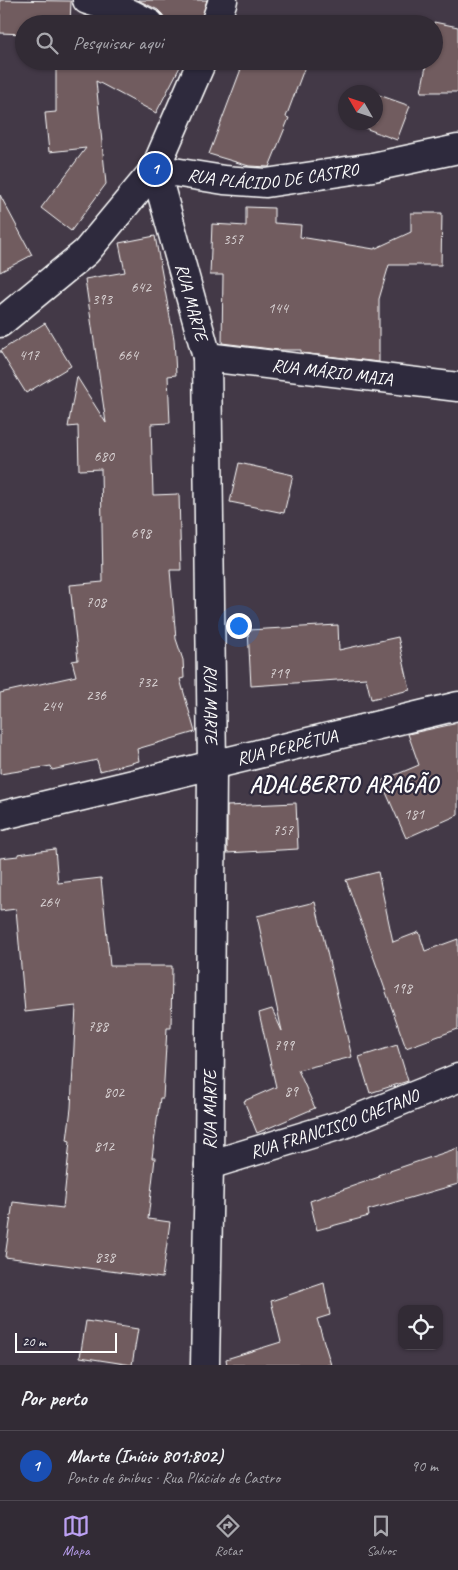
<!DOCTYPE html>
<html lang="pt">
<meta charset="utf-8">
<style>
:root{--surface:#322b35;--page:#3d3741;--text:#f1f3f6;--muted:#a8a7ad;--line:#4d4750;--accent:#bca0f2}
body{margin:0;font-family:Caveat,sans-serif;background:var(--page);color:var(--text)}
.controls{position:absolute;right:15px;bottom:15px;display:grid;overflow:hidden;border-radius:10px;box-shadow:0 1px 4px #0004}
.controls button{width:45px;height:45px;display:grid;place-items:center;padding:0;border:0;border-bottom:1px solid var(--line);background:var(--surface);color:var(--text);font:25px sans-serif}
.compass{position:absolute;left:338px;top:85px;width:45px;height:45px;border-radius:50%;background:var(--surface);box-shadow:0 1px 4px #0004;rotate:309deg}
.scale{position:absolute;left:15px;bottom:12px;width:102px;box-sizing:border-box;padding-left:5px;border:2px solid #fff;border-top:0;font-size:14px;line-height:18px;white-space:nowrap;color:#fff;-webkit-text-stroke:4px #2f2a3d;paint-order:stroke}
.you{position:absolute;left:238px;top:625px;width:18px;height:18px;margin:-12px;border:4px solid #fff;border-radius:50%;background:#1a73e8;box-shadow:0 0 0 8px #1a73e833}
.badge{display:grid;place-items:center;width:32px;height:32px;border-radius:50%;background:var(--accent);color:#fff;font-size:16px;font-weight:700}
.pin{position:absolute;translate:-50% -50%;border:2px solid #fff;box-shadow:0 1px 5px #0006}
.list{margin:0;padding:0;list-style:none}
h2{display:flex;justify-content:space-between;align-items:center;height:65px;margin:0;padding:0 20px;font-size:21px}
h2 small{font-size:16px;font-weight:400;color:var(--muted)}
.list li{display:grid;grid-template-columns:32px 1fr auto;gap:15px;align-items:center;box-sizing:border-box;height:70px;padding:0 20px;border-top:1px solid var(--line)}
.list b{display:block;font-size:19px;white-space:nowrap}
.list p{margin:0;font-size:16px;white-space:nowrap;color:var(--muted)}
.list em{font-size:16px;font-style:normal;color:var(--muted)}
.icon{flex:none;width:28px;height:28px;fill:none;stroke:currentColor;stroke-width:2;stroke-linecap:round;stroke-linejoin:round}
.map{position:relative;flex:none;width:458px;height:1365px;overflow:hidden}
.search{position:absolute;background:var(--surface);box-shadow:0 1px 4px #0004;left:15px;right:15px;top:15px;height:55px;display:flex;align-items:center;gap:12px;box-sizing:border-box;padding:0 18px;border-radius:28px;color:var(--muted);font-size:19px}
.sheet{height:135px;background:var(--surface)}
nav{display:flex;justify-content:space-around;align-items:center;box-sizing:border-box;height:70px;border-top:1px solid var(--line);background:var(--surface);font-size:14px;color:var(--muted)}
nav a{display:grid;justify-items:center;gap:2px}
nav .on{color:var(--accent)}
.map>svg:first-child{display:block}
.building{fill:#715c5f;stroke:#fff}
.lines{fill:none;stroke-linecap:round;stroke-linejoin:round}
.minor-casing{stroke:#fff;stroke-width:31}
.minor{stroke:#2f2a3d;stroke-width:28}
.labels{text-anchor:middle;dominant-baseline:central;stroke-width:4.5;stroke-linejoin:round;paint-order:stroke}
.number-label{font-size:15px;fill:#dcd6d7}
.street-label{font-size:18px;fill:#fff;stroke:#2f2a3d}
.district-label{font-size:22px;font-weight:bold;letter-spacing:1px;fill:#fff;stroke:#2f2a3d}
</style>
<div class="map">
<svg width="458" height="1365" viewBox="0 0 458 1365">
<rect width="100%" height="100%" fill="#433947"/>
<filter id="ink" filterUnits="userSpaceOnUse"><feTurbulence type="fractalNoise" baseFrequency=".02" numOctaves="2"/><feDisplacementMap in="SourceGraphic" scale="10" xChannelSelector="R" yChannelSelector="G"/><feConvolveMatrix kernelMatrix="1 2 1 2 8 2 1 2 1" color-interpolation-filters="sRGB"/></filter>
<g filter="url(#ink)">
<g class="building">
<polygon points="0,0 71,1 70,24 24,24 24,34 0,33"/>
<polygon points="138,0 207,0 200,24 173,24 165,21 163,15 158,10"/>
<polygon points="434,22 458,27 458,92 421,92 427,61 434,61"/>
<polygon points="130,61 183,61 156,113 96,81 106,184 71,231 41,208 86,148 49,152 45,113 56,112 56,65"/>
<polygon points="244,61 307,61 286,117 289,118 269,167 249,166 209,154"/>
<polygon points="376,94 410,106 397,140 354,124 354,122 376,122"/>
<polygon points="0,195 32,255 0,272"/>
<polygon points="246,207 274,208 274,223 301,225 300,237 374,249 411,232 411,213 442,213 441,265 389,265 379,299 379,362 301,353 301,350 279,350 222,343 223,275 210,275 212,224 246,226"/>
<polygon points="155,236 174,339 176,375 168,376 170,423 151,424 153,495 179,494 181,570 170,570 176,639 183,660 184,678 180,679 195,732 137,749 139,761 100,771 97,760 52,770 51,766 0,774 0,693 76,676 72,661 78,660 70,585 103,582 101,469 79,470 78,426 68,427 77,377 106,423 85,279 125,272 119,243"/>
<polygon points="45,323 71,366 26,393 0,351"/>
<polygon points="239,463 293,475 284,513 230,502"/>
<polygon points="338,625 339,650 398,637 410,690 371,699 366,678 251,686 248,630"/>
<polygon points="458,723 458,815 406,838 381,781 419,765 408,734"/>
<polygon points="296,803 298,849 227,853 227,806"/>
<polygon points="55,849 58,883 101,878 110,966 172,966 171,1028 167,1028 163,1098 160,1098 152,1158 155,1158 148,1219 170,1222 162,1278 5,1257 13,1202 63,1208 70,1141 67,1140 71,1108 76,1006 25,1012 16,909 0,911 0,858 18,856 18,854"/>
<polygon points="378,872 393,942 419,932 425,951 458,939 458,1029 406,1048 346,880"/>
<polygon points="315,902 352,1057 298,1070 315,1108 257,1133 244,1101 276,1087 259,1013 272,1009 282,1031 257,916"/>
<polygon points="397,1045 408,1081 370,1093 359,1057"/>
<polygon points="458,1148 458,1184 368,1210 369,1216 317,1230 310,1201 379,1177 378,1175"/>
<polygon points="324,1283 330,1315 317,1319 331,1365 227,1365 226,1359 281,1342 271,1301"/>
<polygon points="86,1321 138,1329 132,1365 80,1357"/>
</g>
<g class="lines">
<g class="minor-casing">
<g id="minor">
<polyline points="87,0 131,14 150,24"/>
<polyline points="215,24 223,0"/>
<path id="s1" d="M 155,169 L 207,357 L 212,767 L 209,1165 L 205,1365"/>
<path id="s2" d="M 155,169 L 224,180 L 266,183 L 373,167 L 458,149"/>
<polyline points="0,323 86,252 155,169 202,61"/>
<path id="s3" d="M 207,357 L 458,387"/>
<path id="s4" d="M 0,816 L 458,706"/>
<path id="s5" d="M 209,1165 L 344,1124 L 458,1078"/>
</g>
</g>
<use href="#minor" class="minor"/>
</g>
</g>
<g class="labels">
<g class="number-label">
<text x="233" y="239">357</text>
<text x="141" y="287">642</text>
<text x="102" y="299">393</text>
<text x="278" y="308">144</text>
<text x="29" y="355">417</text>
<text x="128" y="355">664</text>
<text x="104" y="456">680</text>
<text x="141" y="533">698</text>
<text x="96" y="602">708</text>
<text x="279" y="673">719</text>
<text x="147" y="682">732</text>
<text x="96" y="695">236</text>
<text x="52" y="706">244</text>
<text x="414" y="814">181</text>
<text x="283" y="830">757</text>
<text x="49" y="902">264</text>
<text x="402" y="988">198</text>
<text x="98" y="1026">788</text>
<text x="284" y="1045">799</text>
<text x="291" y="1091">89</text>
<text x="114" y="1092">802</text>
<text x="104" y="1146">812</text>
<text x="105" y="1257">838</text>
</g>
<g class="street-label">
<text stroke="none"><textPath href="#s2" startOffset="119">RUA PLÁCIDO DE CASTRO</textPath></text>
<text stroke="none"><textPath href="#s1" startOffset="138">RUA MARTE</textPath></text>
<text stroke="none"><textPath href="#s3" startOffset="126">RUA MÁRIO MAIA</textPath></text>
<text stroke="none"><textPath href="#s1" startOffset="542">RUA MARTE</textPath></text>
<text stroke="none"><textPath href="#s4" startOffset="295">RUA PERPÉTUA</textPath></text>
<text transform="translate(210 1110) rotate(-90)">RUA MARTE</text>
<text stroke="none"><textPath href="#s5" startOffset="132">RUA FRANCISCO CAETANO</textPath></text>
</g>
<g class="district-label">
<text x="344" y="785">ADALBERTO ARAGÃO</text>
</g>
</g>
</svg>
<div class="controls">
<button><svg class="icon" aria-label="locate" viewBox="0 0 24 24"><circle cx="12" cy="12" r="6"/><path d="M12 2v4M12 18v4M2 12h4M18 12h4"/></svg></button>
</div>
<svg class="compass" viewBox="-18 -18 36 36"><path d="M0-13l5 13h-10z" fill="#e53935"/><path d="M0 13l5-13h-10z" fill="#a8a7ad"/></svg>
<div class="scale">20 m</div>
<div class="you"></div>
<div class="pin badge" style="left:155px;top:169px;background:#1a4fb4">1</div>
<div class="search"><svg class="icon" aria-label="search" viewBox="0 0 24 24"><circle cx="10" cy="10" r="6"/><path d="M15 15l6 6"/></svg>Pesquisar aqui</div>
</div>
<section class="sheet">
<h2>Por perto<small></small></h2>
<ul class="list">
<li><span class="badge" style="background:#1a4fb4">1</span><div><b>Marte (Início 801;802)</b><p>Ponto de ônibus · Rua Plácido de Castro</p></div><em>90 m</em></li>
</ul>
</section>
<nav>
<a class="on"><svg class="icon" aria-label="map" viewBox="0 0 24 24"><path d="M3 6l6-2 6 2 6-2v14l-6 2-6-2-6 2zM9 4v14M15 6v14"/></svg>Mapa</a>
<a><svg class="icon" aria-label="directions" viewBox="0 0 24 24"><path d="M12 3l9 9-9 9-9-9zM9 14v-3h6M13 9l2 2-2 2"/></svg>Rotas</a>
<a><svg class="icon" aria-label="saved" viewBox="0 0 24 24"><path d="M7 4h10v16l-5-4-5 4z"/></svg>Salvos</a>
</nav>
